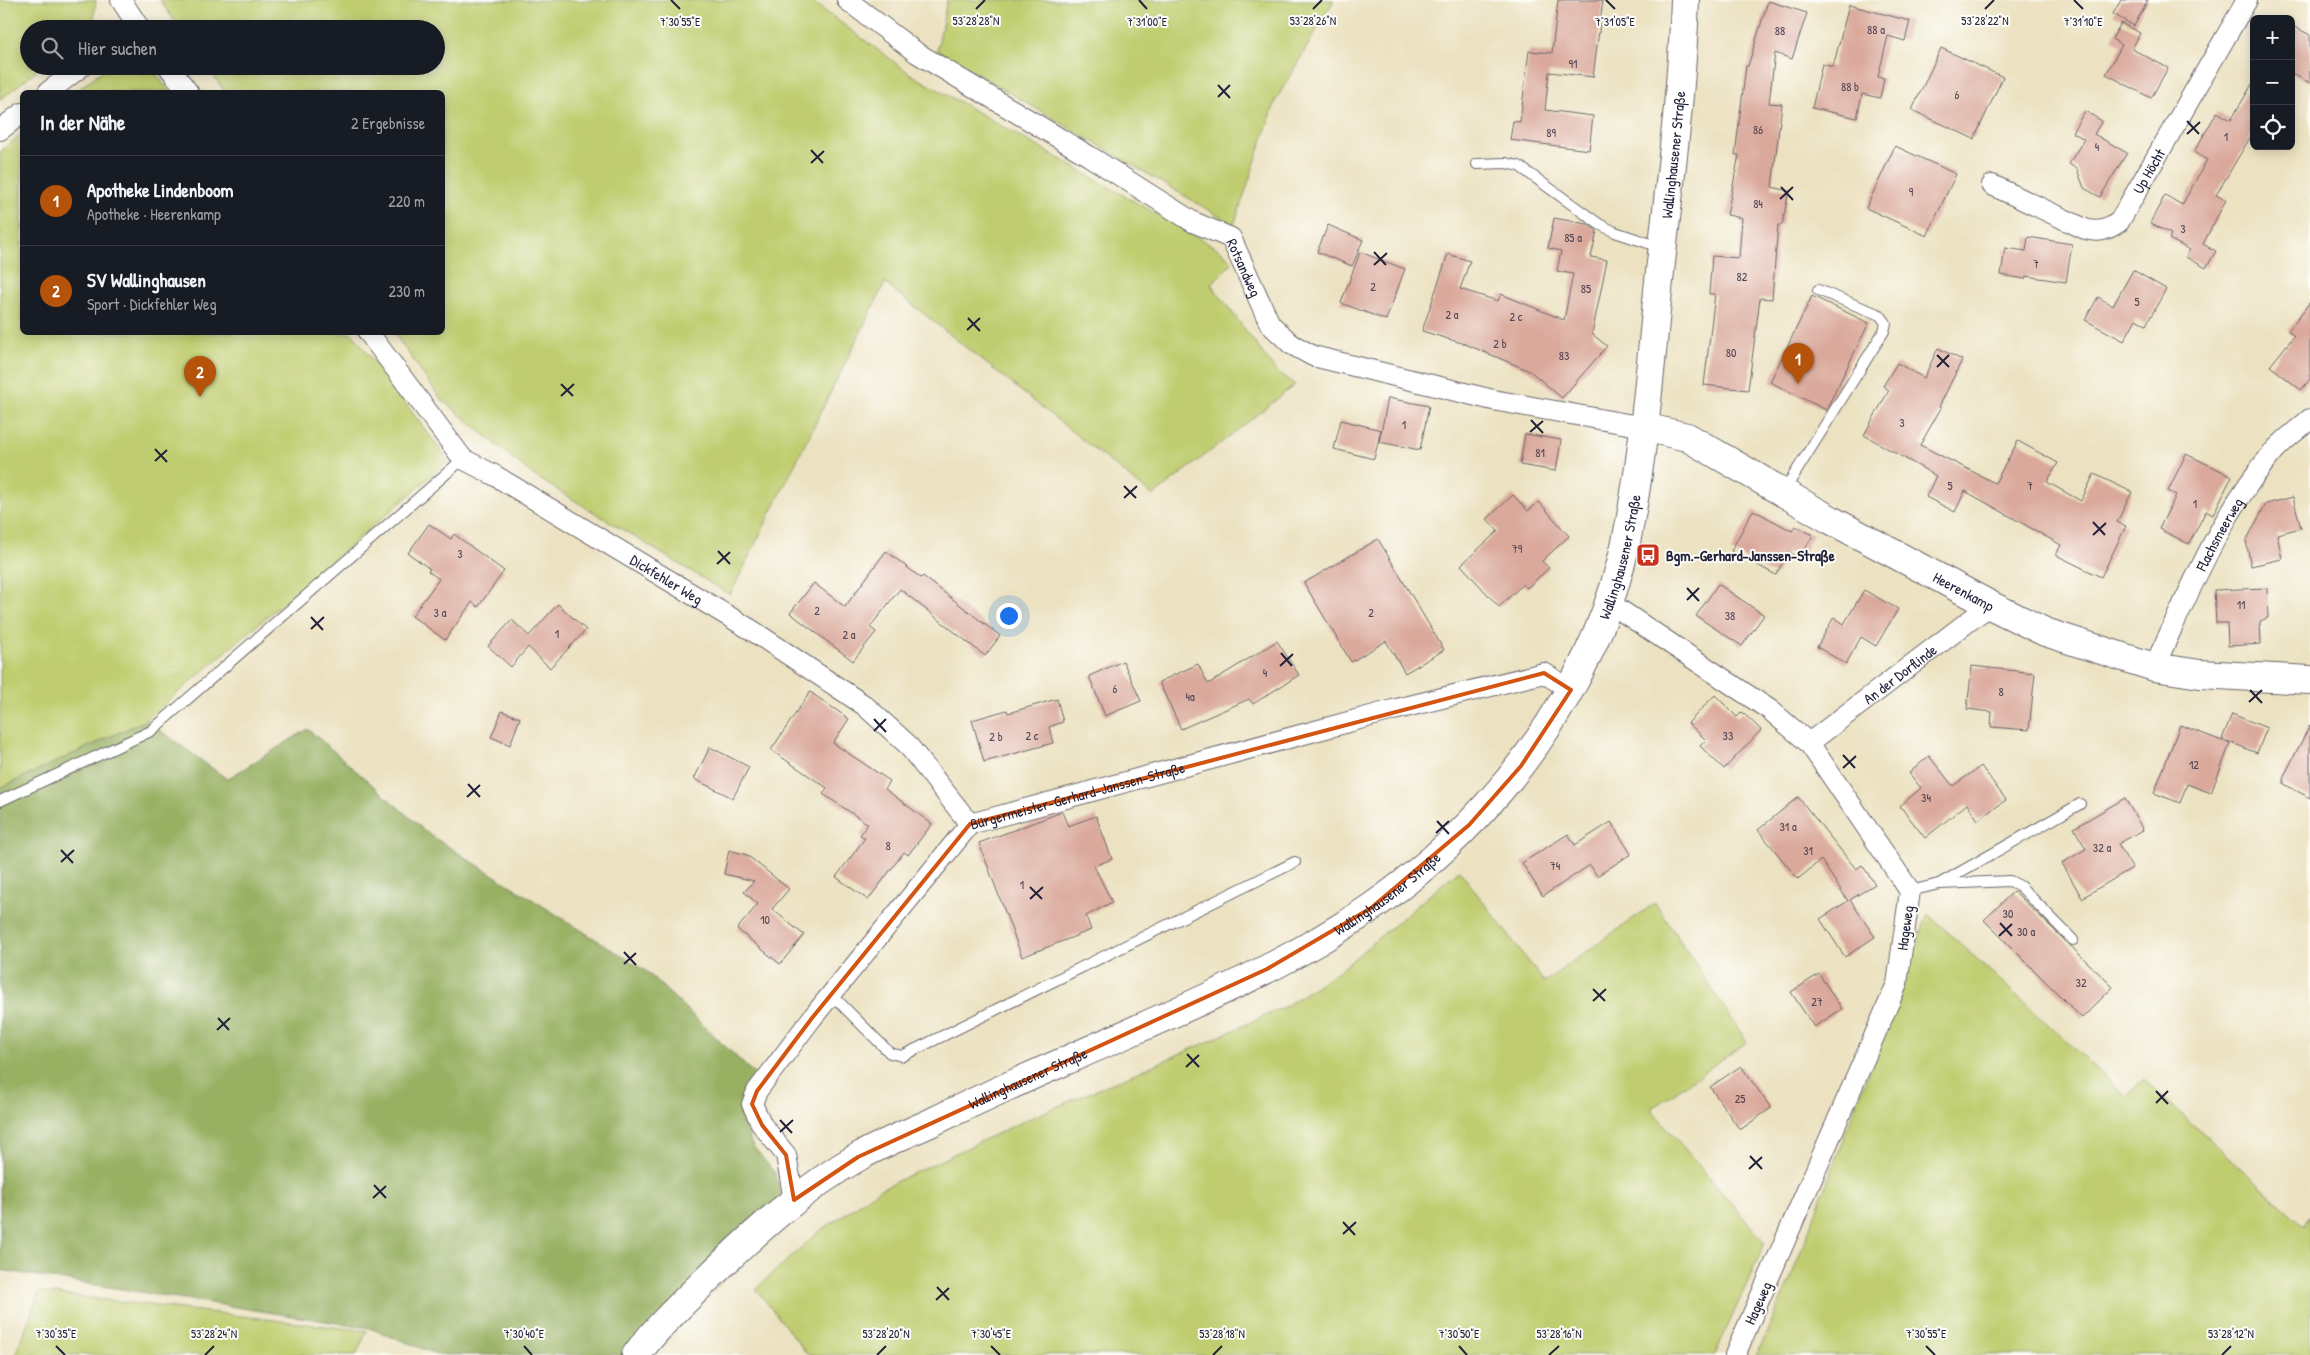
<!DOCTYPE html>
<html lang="de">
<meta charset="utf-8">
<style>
:root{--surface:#171b24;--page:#20242c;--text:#f1f3f6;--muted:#9ea1a6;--line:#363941;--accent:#b45309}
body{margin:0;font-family:"Patrick Hand",sans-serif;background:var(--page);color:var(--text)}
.controls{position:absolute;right:15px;top:15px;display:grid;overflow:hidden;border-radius:8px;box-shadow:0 2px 12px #0003}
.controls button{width:45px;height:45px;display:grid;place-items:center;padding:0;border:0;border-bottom:1px solid var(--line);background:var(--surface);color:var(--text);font:25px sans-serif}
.you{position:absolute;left:1008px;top:615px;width:18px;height:18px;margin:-12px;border:4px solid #fff;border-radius:50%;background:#1a73e8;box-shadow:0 0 0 8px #1a73e833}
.badge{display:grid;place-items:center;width:32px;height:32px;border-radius:50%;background:var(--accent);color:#fff;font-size:16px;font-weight:700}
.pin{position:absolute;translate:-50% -41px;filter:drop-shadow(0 1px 2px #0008)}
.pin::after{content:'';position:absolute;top:26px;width:18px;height:15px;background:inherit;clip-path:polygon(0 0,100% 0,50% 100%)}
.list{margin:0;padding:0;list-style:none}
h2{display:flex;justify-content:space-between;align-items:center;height:65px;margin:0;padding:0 20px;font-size:21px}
h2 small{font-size:16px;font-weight:400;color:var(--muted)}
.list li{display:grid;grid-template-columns:32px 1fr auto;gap:15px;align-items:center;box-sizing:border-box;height:90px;padding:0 20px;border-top:1px solid var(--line)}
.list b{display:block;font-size:19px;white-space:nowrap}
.list p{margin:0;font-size:16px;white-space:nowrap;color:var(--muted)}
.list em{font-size:16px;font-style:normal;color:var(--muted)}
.icon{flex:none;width:28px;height:28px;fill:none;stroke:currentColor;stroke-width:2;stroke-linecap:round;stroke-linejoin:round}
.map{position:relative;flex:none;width:2310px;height:1355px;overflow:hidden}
.search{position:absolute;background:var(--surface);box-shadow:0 2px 12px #0003;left:20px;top:20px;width:425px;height:55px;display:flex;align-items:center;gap:12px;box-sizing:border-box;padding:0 18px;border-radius:28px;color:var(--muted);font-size:19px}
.panel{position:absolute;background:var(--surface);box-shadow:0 2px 12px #0003;left:20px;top:90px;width:425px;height:245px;border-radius:8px}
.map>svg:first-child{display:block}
.green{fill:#bfcd6f;stroke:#707855}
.forest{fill:#97b062;stroke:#5c694e}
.building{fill:#daa99b}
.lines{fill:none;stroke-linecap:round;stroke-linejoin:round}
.lane-casing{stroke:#69656a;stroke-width:12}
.street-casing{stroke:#69656a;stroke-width:22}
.secondary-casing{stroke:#69656a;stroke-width:30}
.lane{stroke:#fff;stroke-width:10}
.street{stroke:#fff;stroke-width:20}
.secondary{stroke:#fff;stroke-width:28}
.marked{fill:none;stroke:#d45411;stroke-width:4;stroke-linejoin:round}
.ticks{fill:none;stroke:#22223b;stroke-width:2}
.labels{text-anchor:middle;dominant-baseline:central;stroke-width:4;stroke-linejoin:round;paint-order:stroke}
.number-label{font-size:12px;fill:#504453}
.street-label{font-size:15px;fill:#22223b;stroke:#fdfcf7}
.poi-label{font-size:15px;font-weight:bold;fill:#22223b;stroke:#fdfcf7;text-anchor:start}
.ticks-label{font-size:12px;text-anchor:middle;fill:#22223b;stroke:#fdfcf7;stroke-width:4;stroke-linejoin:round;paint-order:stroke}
</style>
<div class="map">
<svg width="2310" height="1355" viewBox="0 0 2310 1355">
<rect width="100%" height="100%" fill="#fdfcf7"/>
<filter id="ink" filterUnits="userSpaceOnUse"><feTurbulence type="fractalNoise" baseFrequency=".02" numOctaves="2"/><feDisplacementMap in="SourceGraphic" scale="10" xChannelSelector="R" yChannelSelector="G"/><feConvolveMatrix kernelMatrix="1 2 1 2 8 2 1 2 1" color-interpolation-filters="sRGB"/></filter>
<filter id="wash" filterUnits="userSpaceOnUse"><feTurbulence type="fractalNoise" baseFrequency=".0096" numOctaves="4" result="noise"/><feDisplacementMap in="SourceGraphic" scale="20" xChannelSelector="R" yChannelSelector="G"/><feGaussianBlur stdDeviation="1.12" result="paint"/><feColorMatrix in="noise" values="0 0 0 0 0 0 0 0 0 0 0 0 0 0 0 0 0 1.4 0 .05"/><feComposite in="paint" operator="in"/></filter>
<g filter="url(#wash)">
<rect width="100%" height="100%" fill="#ece2c1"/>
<g class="green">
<polygon points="0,0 96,0 93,25 88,29 29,29 29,66 42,66 0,100"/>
<polygon points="160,0 810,0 912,75 1220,250 1233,262 1211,284 1275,370 1295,385 1153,496 885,283 730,595 533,475 440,398 394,333 442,332 442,92 225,92 206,66 436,66 436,29 180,29"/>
<polygon points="947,0 1334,0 1276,100 1234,225 937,50"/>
<polygon points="108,66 150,66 170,92 75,92"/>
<polygon points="22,134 22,332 352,333 449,461 146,720 0,788 0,152"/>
<polygon points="1459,870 1544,982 1655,903 1747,1042 1651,1109 1765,1243 1715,1355 808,1355 756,1289 816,1234 880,1189 1026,1120 1203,1044 1286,1006 1344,967"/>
<polygon points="1928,914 2126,1096 2144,1080 2304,1226 2310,1216 2310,1355 1757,1355 1792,1275"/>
<polygon points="39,1292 367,1331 356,1355 16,1355"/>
</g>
<polygon class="forest" points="146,720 227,779 308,729 430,835 646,971 766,1085 744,1121 752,1145 775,1173 786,1215 652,1355 439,1355 369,1328 0,1270 0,788"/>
<g id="blocks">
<g class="building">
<polygon points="1558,0 1603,0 1593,77 1549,72 1545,110 1593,116 1589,150 1510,140 1513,121 1520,122 1529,51 1552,53"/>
<polygon points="2121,0 2148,0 2134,26 2113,14"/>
<polygon points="1768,1 1807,13 1792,59 1775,53 1769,103 1782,104 1772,187 1789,191 1782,225 1778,225 1772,299 1760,298 1748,390 1704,385 1715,294 1709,294 1712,256 1739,258 1742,218 1727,215 1739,155 1735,155 1746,66 1748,66"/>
<polygon points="1849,5 1910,21 1905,41 1888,36 1878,77 1884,78 1880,98 1862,94 1857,118 1812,108 1822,64 1833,67"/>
<polygon points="2121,23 2140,33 2132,49 2168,68 2151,98 2106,74 2122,45 2112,39"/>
<polygon points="2291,25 2310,35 2310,83 2291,73"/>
<polygon points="1941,48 2003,77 1974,139 1912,110"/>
<polygon points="2254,81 2254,131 2216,195 2226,200 2203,244 2216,251 2206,268 2186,257 2190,250 2169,239 2171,234 2150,223 2165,195 2182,205 2207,160 2194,152 2217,112 2231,120"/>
<polygon points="2085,111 2102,121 2094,134 2127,153 2100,197 2084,188 2077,169 2069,164 2084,139 2072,132"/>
<polygon points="1895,146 1956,174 1927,236 1866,208"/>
<polygon points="1554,218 1587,224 1597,231 1591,257 1607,260 1592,334 1607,346 1562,398 1530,371 1465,344 1422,331 1448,254 1470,261 1460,289 1498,301 1501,294 1564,320 1573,274 1557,271 1561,251 1548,248"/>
<polygon points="1328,225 1363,240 1352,266 1317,252"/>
<polygon points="2028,237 2072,244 2066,282 2026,276 2025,279 2001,275 2005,248 2026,251"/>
<polygon points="1360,252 1405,269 1386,320 1341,303"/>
<polygon points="2133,270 2166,289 2146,325 2136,319 2124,341 2085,320 2098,297 2113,306"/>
<polygon points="1812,296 1869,323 1826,410 1770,382"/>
<polygon points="2310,302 2310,379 2301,390 2270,366 2294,336 2288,331"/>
<polygon points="1938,348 1962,360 1939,407 1941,408 1920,445 1995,483 2018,441 2058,463 2047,482 2081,501 2094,474 2132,492 2117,522 2126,526 2101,577 2056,555 2061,545 1965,491 1955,512 1926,497 1936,476 1864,435 1889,390 1883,386 1897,363 1924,378"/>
<polygon points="1388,398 1429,406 1420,450 1379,442"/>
<polygon points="1341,420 1381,430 1374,459 1334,449"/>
<polygon points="1525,434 1561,440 1556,471 1520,465"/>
<polygon points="2186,454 2232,476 2213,515 2206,511 2189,544 2159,529 2176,495 2168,491"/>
<polygon points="1513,495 1528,511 1539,502 1569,536 1542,561 1549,568 1527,588 1523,584 1499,607 1461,565 1498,531 1487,519"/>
<polygon points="2293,497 2301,528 2277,534 2282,559 2251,566 2246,541 2266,504"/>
<polygon points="1753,510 1792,531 1795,526 1813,535 1800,558 1788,552 1776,575 1731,551"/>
<polygon points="429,524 451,539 454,534 504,571 478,607 472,602 445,640 412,616 439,579 428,571 430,569 408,553"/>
<polygon points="1378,539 1444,650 1405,673 1386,641 1351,662 1304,583"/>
<polygon points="886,551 921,578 923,576 1000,636 985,656 900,589 870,627 876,632 853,661 790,613 814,583 845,607"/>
<polygon points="1718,584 1764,615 1742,646 1696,616"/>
<polygon points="2267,588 2268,618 2260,621 2261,644 2228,646 2227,623 2216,623 2214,590"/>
<polygon points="1864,590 1898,609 1876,646 1861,637 1846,664 1817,647 1834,617 1844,624"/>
<polygon points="558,604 586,630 550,668 528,647 511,667 488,646 512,620 529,636"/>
<polygon points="1277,641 1299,675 1253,704 1249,699 1181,729 1159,682 1198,664 1208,684"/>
<polygon points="1123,661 1141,701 1105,716 1089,676"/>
<polygon points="1972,666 2035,673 2029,730 1991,727 1992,712 1967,709"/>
<polygon points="810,692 849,719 833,743 890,781 885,789 932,824 908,855 904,852 868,900 836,877 865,838 860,835 868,824 823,794 827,788 771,750"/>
<polygon points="1715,695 1737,717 1742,712 1761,730 1724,769 1700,746 1706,740 1688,723"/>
<polygon points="1057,699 1063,722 1049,727 1053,743 984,762 972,720 1007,710 1008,713"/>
<polygon points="502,711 520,718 510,745 491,737"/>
<polygon points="2232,714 2267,728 2257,753 2222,739"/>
<polygon points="2180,725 2230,744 2211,793 2187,784 2180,803 2154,793"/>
<polygon points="2310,725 2310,798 2284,784 2284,776"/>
<polygon points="710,747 749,767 733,798 694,779"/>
<polygon points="1929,756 1953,786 1981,766 2006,800 1978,820 1967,804 1925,838 1900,806 1921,788 1909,773"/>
<polygon points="1798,797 1856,869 1862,865 1875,884 1850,900 1875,937 1845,957 1820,919 1848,901 1821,860 1798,879 1758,830"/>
<polygon points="2125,798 2143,830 2118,844 2132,868 2082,898 2062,863 2086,849 2074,828"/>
<polygon points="1062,812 1068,826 1096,816 1112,859 1094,866 1112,902 1086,916 1091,930 1022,957 979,843"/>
<polygon points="1611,822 1631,854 1597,876 1590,865 1543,896 1522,863 1568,834 1575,845"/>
<polygon points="729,850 747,855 789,889 772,909 804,935 780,964 737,929 758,904 744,892 754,881 724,874"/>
<polygon points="2014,891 2113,987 2082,1018 1984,920"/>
<polygon points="1819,974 1842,1009 1814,1027 1791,992"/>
<polygon points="1741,1066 1771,1108 1740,1130 1710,1087"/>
</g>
</g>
</g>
<g filter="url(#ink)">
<use href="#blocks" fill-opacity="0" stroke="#69656a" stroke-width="1"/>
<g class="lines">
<g class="lane-casing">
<g id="lane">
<polyline points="1477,164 1506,163 1519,166 1599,224 1615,232 1660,247"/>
<polyline points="1784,491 1884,331 1886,323 1880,315 1818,290"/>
<polyline points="0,801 151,731 463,459"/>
<polyline points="1940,884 2010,881 2020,886 2073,940"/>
<polyline points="1910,891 1939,884 2080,804"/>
<polyline points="832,995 890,1053 902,1056 1295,862"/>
</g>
</g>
<g class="street-casing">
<g id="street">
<polyline points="121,0 140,29"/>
<path id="s1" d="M 847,0 L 917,53 L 1089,156 L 1193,222 L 1231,238 L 1270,324 L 1291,344 L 1313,356 L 1493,400 L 1644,427"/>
<polyline points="168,66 188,92"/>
<polyline points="48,92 82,66"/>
<polyline points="0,130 22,113"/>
<path id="s2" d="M 1992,185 L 2085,229 C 2099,233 2107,230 2119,222 L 2247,0"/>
<path id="s3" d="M 368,332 L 463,459 L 494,475 L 753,631 L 864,705 L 907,744 L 970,824"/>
<polyline points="1608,602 1770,710 1809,743 1910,891 1897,984 1735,1355"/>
<path id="s4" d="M 2154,667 C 2189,593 2221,512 2275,450 C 2285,439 2299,429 2310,419"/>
<path id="s5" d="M 1809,743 L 1990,605"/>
<path id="s6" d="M 794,1200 L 786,1155 L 762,1125 L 752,1104 L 757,1091 L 812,1018 L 970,824 L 1393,710 L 1544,673 L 1571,690"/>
</g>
</g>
<g class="secondary-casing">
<g id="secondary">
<path id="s7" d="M 1644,427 L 1687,437 L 1831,520 L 1990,605 L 2045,632 L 2154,667 L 2200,674 L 2310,680"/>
<path id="s8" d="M 636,1355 C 657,1327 682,1304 707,1279 C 753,1234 803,1188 860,1156 C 882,1144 905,1134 928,1124 C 973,1102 1019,1081 1065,1061 C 1185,1007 1318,957 1420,870 C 1520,785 1598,672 1626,542 C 1644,456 1650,368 1659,281 C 1669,187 1682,94 1685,0"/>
</g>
</g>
<use href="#lane" class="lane"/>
<use href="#street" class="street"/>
<use href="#secondary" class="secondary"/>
</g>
</g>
<path class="marked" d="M 1544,673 L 1571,690 L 1521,766 L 1469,825 L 1371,908 L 1267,969 L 858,1157 L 794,1200 L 786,1155 L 762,1125 L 752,1104 L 757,1091 L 812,1018 L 970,824 Z"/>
<path class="ticks" d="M 671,0 L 680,9M 1139,0 L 1147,9M 1606,0 L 1615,9M 2074,0 L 2083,9M 976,9 L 985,0M 1313,9 L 1322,0M 1985,9 L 1994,0M 1218,85 L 1230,98M 1218,97 L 1230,85M 2187,121 L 2199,134M 2187,134 L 2200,122M 811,150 L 823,163M 811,163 L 824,151M 1781,187 L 1793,200M 1780,199 L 1793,187M 1374,252 L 1386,265M 1374,265 L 1387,253M 968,318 L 980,331M 967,330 L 980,318M 1937,355 L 1949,367M 1937,367 L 1949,355M 561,384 L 573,396M 561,396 L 574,384M 1531,420 L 1543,433M 1530,432 L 1543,421M 155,449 L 167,462M 155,461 L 167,450M 1124,486 L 1136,498M 1124,498 L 1137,486M 2093,522 L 2105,535M 2093,535 L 2106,523M 718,551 L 730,564M 717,564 L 730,552M 1687,588 L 1699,601M 1687,600 L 1699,588M 311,617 L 323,630M 311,629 L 324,617M 1281,653 L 1292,666M 1280,666 L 1293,654M 2250,690 L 2262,703M 2249,702 L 2262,690M 874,719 L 886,732M 874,731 L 886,719M 1843,755 L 1855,768M 1843,768 L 1856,756M 468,784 L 480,797M 467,797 L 480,785M 1437,821 L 1449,834M 1436,833 L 1449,821M 61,850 L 73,863M 61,862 L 74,850M 1030,887 L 1042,899M 1030,899 L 1043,887M 2000,923 L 2012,936M 1999,936 L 2012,924M 624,952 L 636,965M 624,964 L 636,953M 1593,989 L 1605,1001M 1593,1001 L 1606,989M 218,1018 L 229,1030M 217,1030 L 230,1018M 1187,1054 L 1199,1067M 1186,1067 L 1199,1055M 2156,1091 L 2168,1104M 2156,1103 L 2168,1091M 780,1120 L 792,1133M 780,1132 L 793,1120M 1750,1156 L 1762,1169M 1749,1169 L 1762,1157M 374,1185 L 386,1198M 373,1198 L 386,1186M 1343,1222 L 1355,1235M 1343,1234 L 1356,1222M 937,1287 L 949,1300M 936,1300 L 949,1288M 56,1346 L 65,1355M 524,1346 L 532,1355M 991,1346 L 1000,1355M 1459,1346 L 1467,1355M 1926,1346 L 1935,1355M 205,1355 L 214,1346M 877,1355 L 886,1346M 1213,1355 L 1222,1346M 1549,1355 L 1559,1346M 2222,1355 L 2231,1346"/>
<defs>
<g id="bus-square" transform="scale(1.25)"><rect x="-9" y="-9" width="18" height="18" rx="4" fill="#c8321e" stroke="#fdfcf7"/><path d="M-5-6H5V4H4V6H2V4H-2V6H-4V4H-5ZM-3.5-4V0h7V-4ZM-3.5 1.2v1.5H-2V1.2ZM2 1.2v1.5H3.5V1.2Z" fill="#fff"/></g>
</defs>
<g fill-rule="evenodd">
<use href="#bus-square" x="1648" y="555"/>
</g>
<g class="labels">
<g class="number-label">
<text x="1876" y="29">88 a</text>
<text x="1780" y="30">88</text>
<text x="1573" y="63">91</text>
<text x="1850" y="86">88 b</text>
<text x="1957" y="94">6</text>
<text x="1758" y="129">86</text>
<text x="1551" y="132">89</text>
<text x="2226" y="136">1</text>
<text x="2097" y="146">4</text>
<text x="1911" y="191">9</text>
<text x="1758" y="203">84</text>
<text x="2183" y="228">3</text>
<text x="1573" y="237">85 a</text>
<text x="2036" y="263">7</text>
<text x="1742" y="276">82</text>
<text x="1373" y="286">2</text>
<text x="1586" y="288">85</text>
<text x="2137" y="301">5</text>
<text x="1452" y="314">2 a</text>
<text x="1516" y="316">2 c</text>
<text x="1500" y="343">2 b</text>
<text x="1731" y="352">80</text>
<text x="1564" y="355">83</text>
<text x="1902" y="422">3</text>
<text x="1404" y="424">1</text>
<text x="1540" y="452">81</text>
<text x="1950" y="485">5</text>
<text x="2030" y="485">7</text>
<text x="2195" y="503">1</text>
<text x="1517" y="548">79</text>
<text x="460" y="553">3</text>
<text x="2241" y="604">11</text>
<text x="817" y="610">2</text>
<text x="440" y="612">3 a</text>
<text x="1371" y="612">2</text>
<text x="1730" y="615">38</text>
<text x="557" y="633">1</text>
<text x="849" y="634">2 a</text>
<text x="1265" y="672">4</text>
<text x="1115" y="688">6</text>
<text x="2001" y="691">8</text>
<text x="1190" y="696">4a</text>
<text x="1032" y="735">2 c</text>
<text x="1728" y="735">33</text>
<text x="996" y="736">2 b</text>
<text x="2194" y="764">12</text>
<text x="1926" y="797">34</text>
<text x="1788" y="826">31 a</text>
<text x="888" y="845">8</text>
<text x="2102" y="847">32 a</text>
<text x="1808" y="850">31</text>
<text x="1555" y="865">74</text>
<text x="1022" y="884">1</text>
<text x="2008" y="913">30</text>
<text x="765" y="919">10</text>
<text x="2026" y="931">30 a</text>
<text x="2081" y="982">32</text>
<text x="1817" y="1001">27</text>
<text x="1740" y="1098">25</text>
</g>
<g class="street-label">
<text stroke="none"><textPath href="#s8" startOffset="1716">Wallinghausener Straße</textPath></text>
<text stroke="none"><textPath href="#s2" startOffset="198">Up Höcht</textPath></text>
<text stroke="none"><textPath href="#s1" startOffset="485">Rotsandweg</textPath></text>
<text stroke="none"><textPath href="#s4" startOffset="148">Flachsmeerweg</textPath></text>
<text stroke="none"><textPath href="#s8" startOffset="1310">Wallinghausener Straße</textPath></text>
<text stroke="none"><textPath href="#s3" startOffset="395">Dickfehler Weg</textPath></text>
<text stroke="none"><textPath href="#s7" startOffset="361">Heerenkamp</textPath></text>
<text stroke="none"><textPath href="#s5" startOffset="114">An der Dorflinde</textPath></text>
<text stroke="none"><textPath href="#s6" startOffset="574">Bürgermeister-Gerhard-Janssen-Straße</textPath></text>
<text stroke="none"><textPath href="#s8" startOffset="891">Wallinghausener Straße</textPath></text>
<text transform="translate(1905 928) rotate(-82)">Hageweg</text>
<text stroke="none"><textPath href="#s8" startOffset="486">Wallinghausener Straße</textPath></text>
<text transform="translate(1758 1303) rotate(-66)">Hageweg</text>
</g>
<g class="poi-label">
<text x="1666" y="555">Bgm.-Gerhard-Janssen-Straße</text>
</g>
</g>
<g class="ticks-label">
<text x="1313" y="25">53°28'26"N</text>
<text x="976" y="25">53°28'28"N</text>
<text x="1985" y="25">53°28'22"N</text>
<text x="680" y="26">7°30'55"E</text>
<text x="1147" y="26">7°31'00"E</text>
<text x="1615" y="26">7°31'05"E</text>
<text x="2083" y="26">7°31'10"E</text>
<text x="56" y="1338">7°30'35"E</text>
<text x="524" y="1338">7°30'40"E</text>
<text x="991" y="1338">7°30'45"E</text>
<text x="1459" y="1338">7°30'50"E</text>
<text x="1926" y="1338">7°30'55"E</text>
<text x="214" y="1338">53°28'24"N</text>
<text x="886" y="1338">53°28'20"N</text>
<text x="1222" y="1338">53°28'18"N</text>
<text x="1559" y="1338">53°28'16"N</text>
<text x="2231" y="1338">53°28'12"N</text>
</g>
</svg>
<div class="controls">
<button>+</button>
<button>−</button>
<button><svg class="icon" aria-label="locate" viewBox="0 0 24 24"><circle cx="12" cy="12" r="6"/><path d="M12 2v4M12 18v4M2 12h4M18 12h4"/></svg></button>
</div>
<div class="you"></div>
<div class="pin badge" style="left:1798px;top:384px">1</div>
<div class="pin badge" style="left:200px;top:397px">2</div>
<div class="search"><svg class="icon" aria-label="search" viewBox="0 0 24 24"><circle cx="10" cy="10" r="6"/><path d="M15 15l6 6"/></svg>Hier suchen</div>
<section class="panel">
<h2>In der Nähe<small>2 Ergebnisse</small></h2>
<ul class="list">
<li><span class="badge">1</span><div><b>Apotheke Lindenboom</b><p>Apotheke · Heerenkamp</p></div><em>220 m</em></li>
<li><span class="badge">2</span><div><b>SV Wallinghausen</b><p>Sport · Dickfehler Weg</p></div><em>230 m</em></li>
</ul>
</section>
</div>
